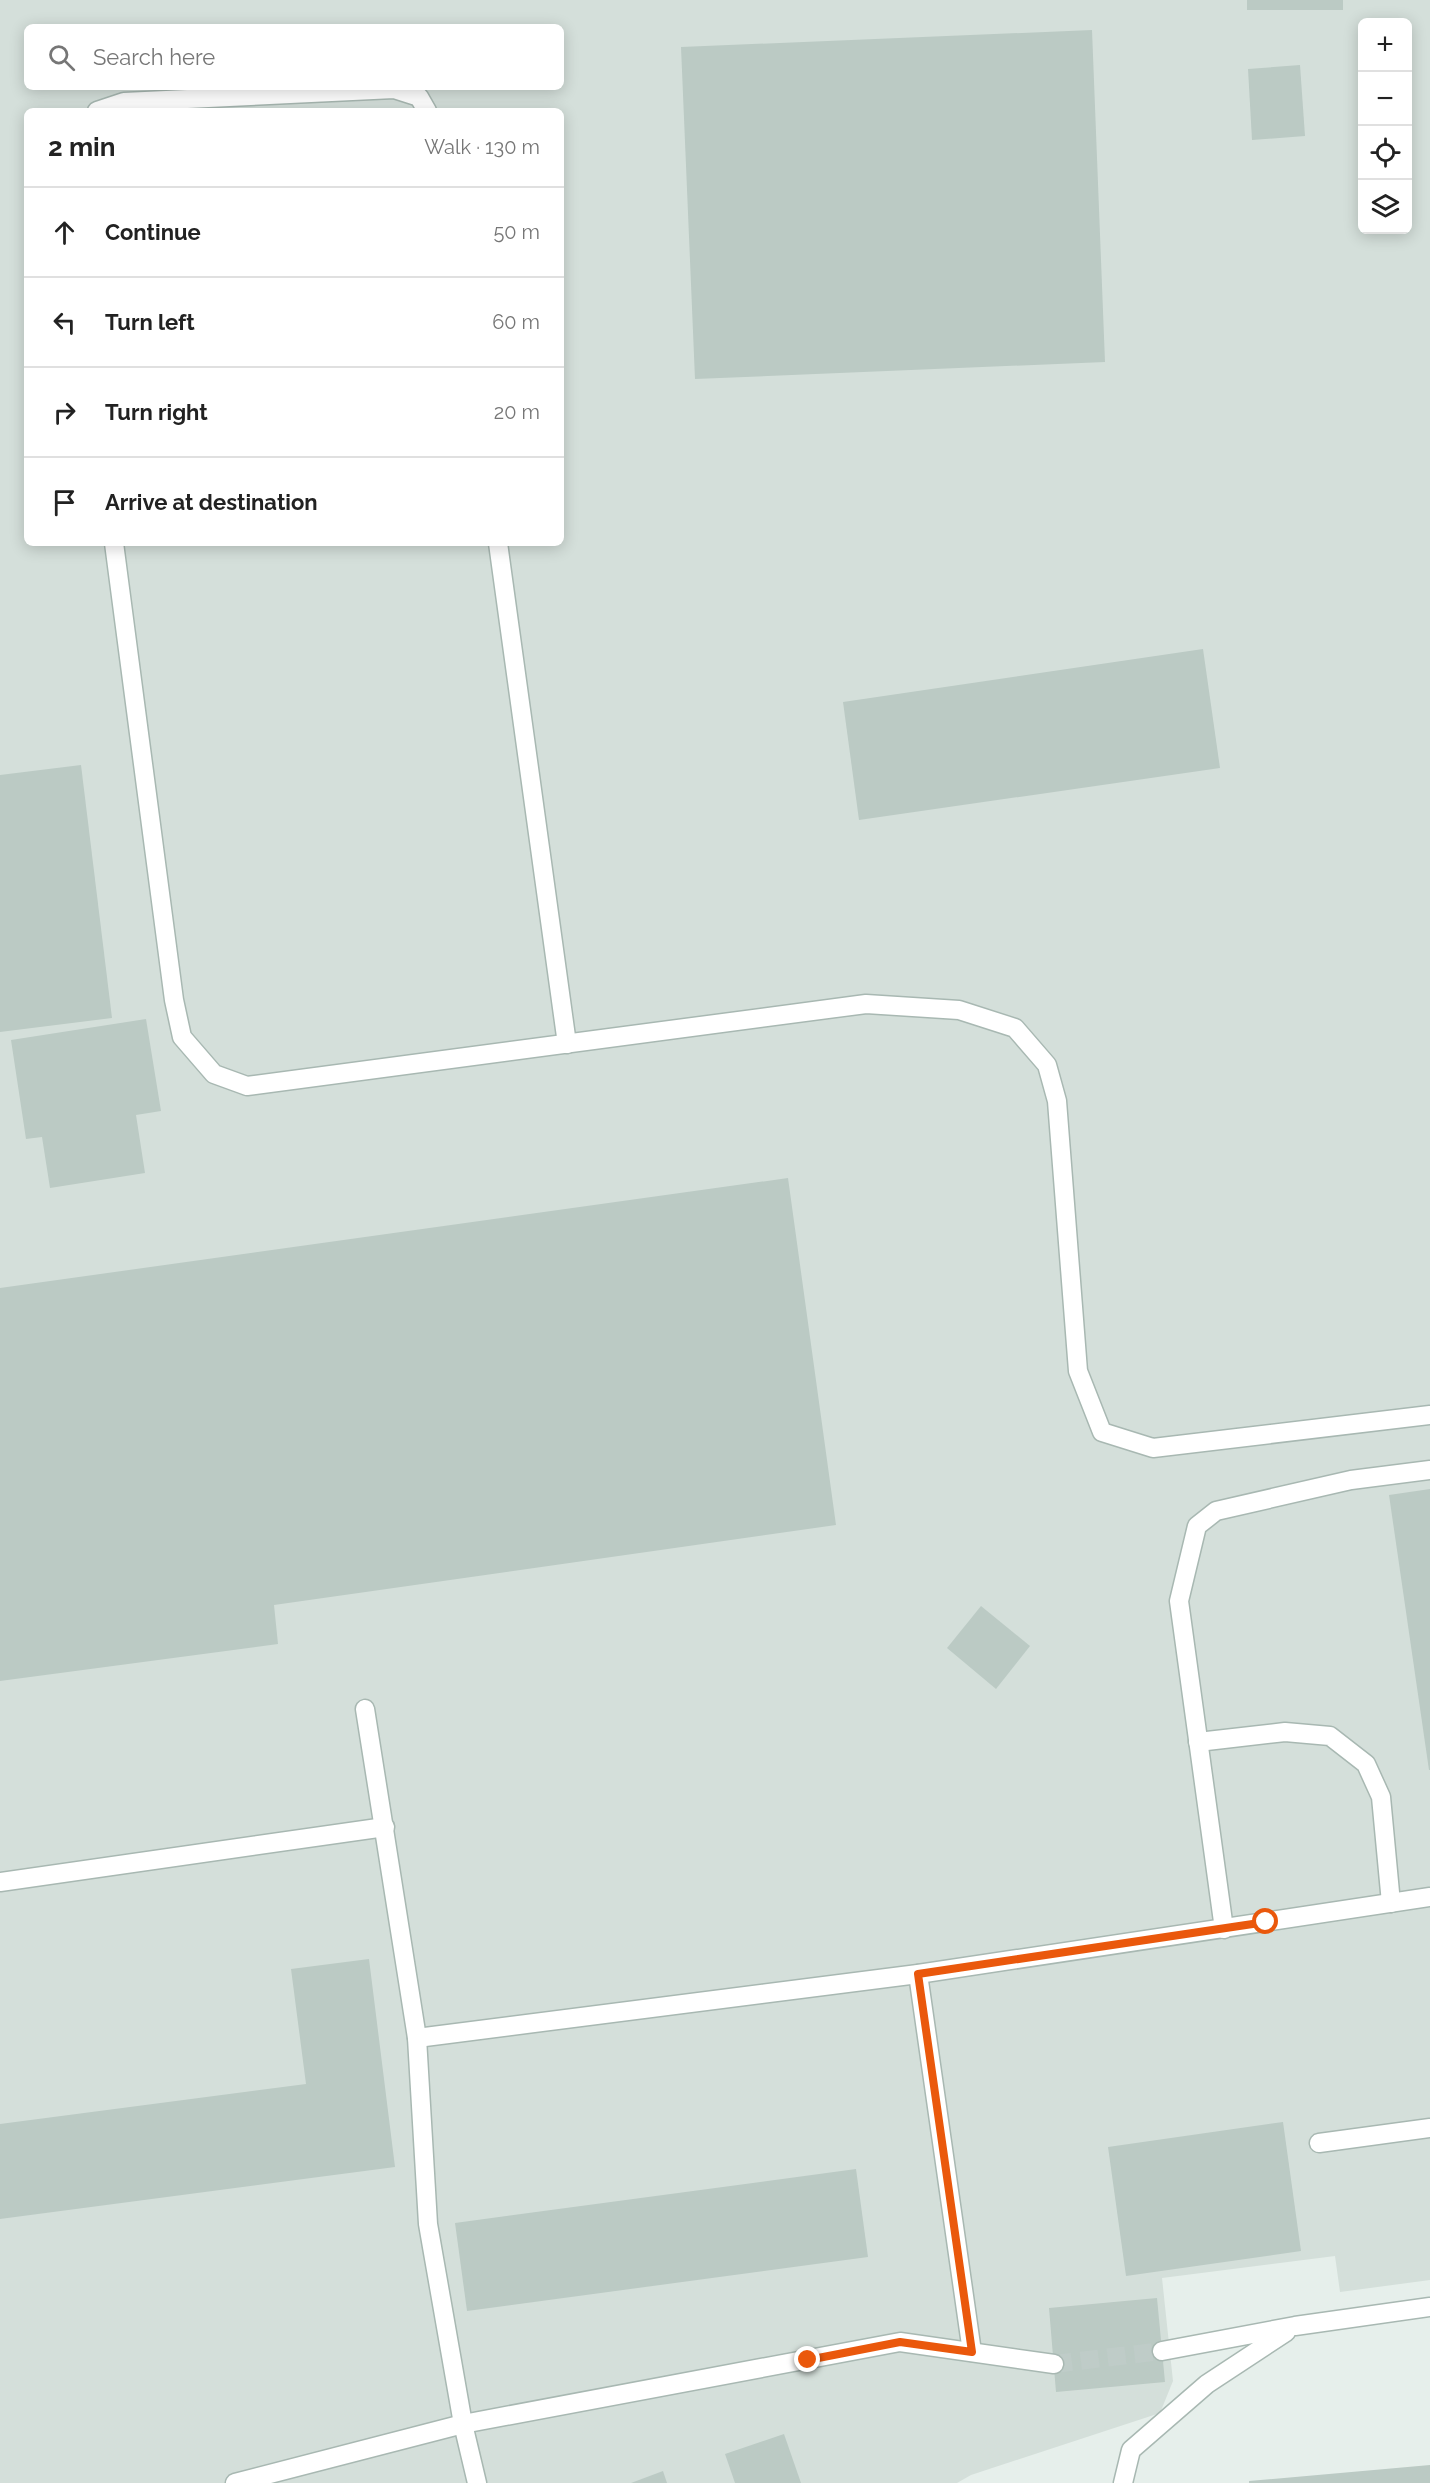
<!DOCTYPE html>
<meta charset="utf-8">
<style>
:root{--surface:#fff;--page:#f6f6f6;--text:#222;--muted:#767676;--line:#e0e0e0}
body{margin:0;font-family:Raleway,sans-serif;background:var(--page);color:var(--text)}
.controls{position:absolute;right:18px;top:18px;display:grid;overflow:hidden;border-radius:9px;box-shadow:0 3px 15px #0003}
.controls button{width:54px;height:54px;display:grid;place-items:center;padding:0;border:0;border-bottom:2px solid var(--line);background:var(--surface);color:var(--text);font:30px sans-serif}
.stop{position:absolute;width:18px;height:18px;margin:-14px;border:4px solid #ea580c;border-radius:50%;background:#fff}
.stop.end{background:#ea580c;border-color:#fff;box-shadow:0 2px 6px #0008}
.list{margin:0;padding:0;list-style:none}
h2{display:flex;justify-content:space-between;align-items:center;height:78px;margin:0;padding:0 24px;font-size:26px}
h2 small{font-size:20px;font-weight:400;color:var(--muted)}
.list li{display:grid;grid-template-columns:39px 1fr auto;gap:18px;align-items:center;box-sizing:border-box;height:90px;padding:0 24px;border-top:2px solid var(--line)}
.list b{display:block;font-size:22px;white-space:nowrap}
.list em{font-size:20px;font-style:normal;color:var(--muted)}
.icon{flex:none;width:33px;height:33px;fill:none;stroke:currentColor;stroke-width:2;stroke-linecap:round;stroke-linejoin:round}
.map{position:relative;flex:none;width:1430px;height:2483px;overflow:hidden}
.search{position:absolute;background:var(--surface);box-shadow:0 3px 15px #0003;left:24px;top:24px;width:540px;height:66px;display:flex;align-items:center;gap:15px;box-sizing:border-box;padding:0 21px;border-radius:9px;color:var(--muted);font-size:22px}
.panel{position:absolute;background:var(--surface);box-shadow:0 3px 15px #0003;left:24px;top:108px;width:540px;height:438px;border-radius:9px}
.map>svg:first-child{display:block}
.built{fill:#d4dfda;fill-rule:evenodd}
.building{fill:#bbcac4}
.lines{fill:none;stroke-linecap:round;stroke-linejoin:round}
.minor-tunnel{stroke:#bfccc8;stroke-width:18;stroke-dasharray:18 9;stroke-linecap:butt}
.minor-casing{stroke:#a8b8b2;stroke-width:21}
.minor{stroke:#fff;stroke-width:18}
.route{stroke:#ea580c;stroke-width:8}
</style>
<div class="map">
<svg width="1430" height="2483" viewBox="0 0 1430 2483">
<rect width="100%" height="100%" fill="#e6efeb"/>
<path class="built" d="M 0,0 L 1430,0 L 1430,2280 L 1340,2292 L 1335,2256 L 1162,2278 L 1173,2381 L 1160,2413 L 971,2475 L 957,2483 L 0,2483 ZM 1362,22 L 1408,22 L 1408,230 L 1362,230 ZM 27,27 L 561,27 L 561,87 L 27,87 ZM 27,111 L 561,111 L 561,543 L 27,543 Z"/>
<g class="building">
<rect x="1247" y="0" width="96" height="10"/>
<polygon points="1092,30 1105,362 695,379 681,47"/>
<polygon points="1300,65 1305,136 1252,140 1248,69"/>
<polygon points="1203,649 1220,768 859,820 843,702"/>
<polygon points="81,765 112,1018 0,1032 0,775"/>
<polygon points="146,1019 161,1111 136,1115 145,1173 50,1188 42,1137 26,1139 11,1040"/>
<polygon points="788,1178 836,1525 274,1605 278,1644 0,1681 0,1288"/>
<polygon points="1430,1489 1430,1770 1429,1770 1389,1495"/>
<polygon points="981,1606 1030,1646 996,1689 947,1648"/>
<polygon points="369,1959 395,2167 0,2219 0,2124 306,2084 291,1969"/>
<polygon points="1283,2122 1301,2251 1126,2276 1108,2147"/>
<polygon points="856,2169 868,2257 467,2311 455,2223"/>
<polygon points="1157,2298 1165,2382 1056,2392 1049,2308"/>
<polygon points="784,2434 801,2483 735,2483 725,2454"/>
<polygon points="1430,2465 1430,2483 1249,2483 1249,2481"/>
<polygon points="663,2471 667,2483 631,2483"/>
</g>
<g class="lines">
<polyline class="minor-tunnel" points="1054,2364 1162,2351"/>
<g class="minor-casing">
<g id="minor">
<polyline points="97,111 124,102 394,89 419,97 427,111"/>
<polyline points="114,543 174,1000 182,1037 214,1074 247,1086 866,1004 959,1010 1015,1028 1047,1065 1057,1101 1078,1371 1102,1432 1153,1448 1430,1415"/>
<polyline points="498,543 567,1044"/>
<polyline points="365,1709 417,2038 428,2224 463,2424 477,2483"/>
<polyline points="1198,1742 1285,1732 1330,1736 1366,1764 1381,1797 1391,1903"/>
<polyline points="0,1882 385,1827"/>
<polyline points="1224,1929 1179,1601 1197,1526 1216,1511 1351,1480 1430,1470"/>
<polyline points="918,1974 972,2352"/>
<polyline points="417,2038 918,1974 1430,1897"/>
<polyline points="1319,2143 1430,2128"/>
<polyline points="1162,2351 1295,2326 1430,2307"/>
<polyline points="235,2483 463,2424 900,2342 1054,2364"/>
<polyline points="1123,2483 1131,2450 1207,2384 1286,2332"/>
</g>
</g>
<use href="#minor" class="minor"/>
</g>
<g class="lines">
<polyline class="route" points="808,2360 900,2342 972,2352 918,1974 1266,1922"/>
</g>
</svg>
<div class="controls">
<button>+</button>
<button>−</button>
<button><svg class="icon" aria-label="locate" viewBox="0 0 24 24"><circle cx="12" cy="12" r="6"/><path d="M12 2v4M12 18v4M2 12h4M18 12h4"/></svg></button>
<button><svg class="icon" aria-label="layers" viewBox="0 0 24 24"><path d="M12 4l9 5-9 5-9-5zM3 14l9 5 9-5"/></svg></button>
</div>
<div class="stop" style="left:1266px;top:1922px"></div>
<div class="stop end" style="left:808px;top:2360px"></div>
<div class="search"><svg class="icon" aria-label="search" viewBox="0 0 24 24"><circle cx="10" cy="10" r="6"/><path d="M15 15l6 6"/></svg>Search here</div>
<section class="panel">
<h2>2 min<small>Walk · 130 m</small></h2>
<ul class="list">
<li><svg class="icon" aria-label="ahead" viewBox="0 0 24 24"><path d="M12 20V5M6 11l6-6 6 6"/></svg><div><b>Continue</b></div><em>50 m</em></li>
<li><svg class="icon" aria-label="left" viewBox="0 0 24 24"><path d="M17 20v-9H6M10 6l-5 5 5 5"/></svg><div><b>Turn left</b></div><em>60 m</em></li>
<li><svg class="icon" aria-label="right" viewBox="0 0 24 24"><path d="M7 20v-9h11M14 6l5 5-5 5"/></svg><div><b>Turn right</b></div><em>20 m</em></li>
<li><svg class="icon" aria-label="arrive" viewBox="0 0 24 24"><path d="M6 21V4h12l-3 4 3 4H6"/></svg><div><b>Arrive at destination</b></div></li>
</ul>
</section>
</div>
